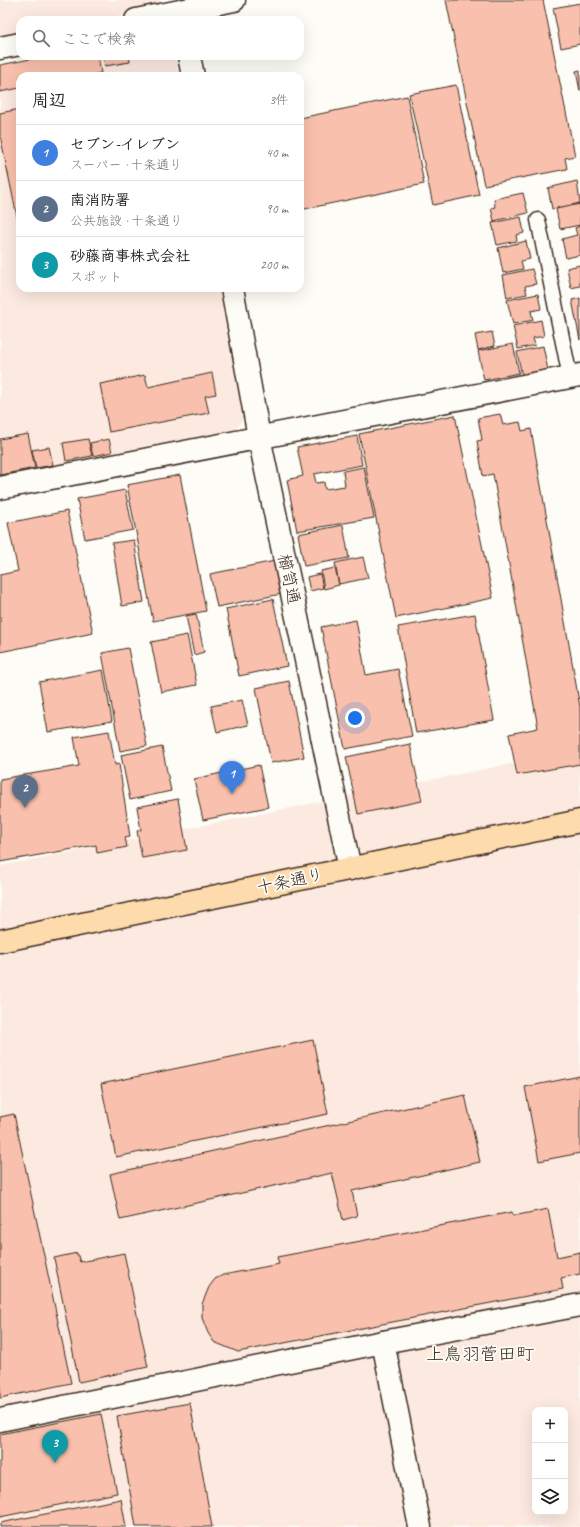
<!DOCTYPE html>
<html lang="ja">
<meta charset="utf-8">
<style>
:root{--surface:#fff;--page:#f2f2f2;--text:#222;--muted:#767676;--line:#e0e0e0;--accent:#1f6fb2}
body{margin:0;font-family:Caveat,"Klee One",sans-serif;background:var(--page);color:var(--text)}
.controls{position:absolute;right:12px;bottom:12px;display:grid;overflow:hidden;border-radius:8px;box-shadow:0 4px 16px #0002}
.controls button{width:36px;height:36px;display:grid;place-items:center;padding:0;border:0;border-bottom:1px solid var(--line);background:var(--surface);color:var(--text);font:20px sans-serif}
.you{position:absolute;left:355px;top:718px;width:14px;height:14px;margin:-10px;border:3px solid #fff;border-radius:50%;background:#1a73e8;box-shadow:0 0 0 6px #1a73e833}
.badge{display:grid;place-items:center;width:26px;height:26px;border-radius:50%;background:var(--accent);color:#fff;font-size:13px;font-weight:700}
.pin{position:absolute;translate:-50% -33px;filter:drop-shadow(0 1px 2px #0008)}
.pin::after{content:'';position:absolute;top:21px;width:14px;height:12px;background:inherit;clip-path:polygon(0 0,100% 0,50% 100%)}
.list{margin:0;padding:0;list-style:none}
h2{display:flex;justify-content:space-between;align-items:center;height:52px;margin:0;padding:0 16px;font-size:17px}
h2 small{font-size:13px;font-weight:400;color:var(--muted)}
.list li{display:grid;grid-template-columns:26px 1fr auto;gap:12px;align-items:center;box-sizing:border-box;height:56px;padding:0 16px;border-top:1px solid var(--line)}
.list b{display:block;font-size:15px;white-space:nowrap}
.list p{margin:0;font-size:13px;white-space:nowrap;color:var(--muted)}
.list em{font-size:13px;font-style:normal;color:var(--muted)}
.icon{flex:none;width:22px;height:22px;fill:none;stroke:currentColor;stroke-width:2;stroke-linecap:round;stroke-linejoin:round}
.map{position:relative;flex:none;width:580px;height:1527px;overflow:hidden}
.search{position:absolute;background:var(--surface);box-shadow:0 4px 16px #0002;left:16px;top:16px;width:288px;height:44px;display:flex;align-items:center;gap:10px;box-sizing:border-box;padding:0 14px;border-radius:12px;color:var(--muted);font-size:15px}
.panel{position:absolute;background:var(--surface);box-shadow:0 4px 16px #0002;left:16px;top:72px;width:288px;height:220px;border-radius:12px}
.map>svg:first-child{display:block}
.built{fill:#fceae1;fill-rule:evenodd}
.building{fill:#f9c1ad;stroke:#3b2a1e}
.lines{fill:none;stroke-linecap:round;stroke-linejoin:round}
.lane-casing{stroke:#3b2a1e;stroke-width:17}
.street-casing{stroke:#3b2a1e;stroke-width:25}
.primary-casing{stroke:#3b2a1e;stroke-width:25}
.lane{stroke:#fdfcf7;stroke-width:14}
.street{stroke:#fdfcf7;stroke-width:22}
.primary{stroke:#fedbac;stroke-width:22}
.labels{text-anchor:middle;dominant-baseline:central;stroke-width:3.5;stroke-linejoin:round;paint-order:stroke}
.street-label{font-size:17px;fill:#3b2a1e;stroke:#fdfcf7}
.neighbourhood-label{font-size:18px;fill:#3b2a1e;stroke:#fdfcf7}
</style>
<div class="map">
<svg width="580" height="1527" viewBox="0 0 580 1527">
<rect width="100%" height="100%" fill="#fdfcf7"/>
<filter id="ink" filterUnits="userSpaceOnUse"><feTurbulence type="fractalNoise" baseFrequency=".025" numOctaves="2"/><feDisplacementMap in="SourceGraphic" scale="8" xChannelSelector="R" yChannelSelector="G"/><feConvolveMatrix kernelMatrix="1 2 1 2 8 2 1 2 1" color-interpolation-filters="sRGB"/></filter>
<g filter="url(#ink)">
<g class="built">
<polygon points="0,0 160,0 154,10 100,20 20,20 20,35 0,39"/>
<polygon points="43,56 175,56 179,76 20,76 20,288 220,288 244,417 235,431 0,476 0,65"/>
<path d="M 580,750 L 580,1527 L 0,1527 L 0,866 ZM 535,1410 L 565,1410 L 565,1512 L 535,1512 Z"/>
</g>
<g class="building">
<polygon points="446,0 543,0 575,156 565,158 567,169 484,185"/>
<polygon points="580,3 580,44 561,48 553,8"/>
<polygon points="46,56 98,56 101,73 85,76 20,76 20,88 0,92 0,65"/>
<polygon points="103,56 129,56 130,62 105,66"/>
<polygon points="580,70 580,91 576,71"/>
<polygon points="456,85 479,195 433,205 409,94"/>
<polygon points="407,96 424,184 300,210 300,118"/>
<polygon points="20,109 20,231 0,135 0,113"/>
<polygon points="577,181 580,203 552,209 548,188"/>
<polygon points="523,193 528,213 494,221 491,208 495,207 494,199"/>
<polygon points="580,204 580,225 560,229 556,209"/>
<polygon points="521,217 524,233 516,235 517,241 497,245 492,223"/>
<polygon points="580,226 580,255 566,258 562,239 577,235 575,228"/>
<polygon points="526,241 530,259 521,261 523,269 503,273 498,248"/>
<polygon points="580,265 580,286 571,288 567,268"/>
<polygon points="532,269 536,284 525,286 527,294 507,298 503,275"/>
<polygon points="538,294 541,309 531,311 533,320 513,324 507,300"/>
<polygon points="580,298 580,340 572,300"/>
<polygon points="541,320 544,336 533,338 535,345 518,349 513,326"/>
<polygon points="492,332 495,346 478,350 475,335"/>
<polygon points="513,344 519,373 484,380 478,351"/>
<polygon points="543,346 548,370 522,376 517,352"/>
<polygon points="212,373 216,394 205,396 209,413 109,432 100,384 145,375 148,387"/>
<polygon points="500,414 503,425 520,422 522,431 531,429 580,707 580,764 517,775 509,734 538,728 493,474 483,476 477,441 482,440 478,418"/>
<polygon points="455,415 493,598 396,618 359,434"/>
<polygon points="28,434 35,468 0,475 0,439"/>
<polygon points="357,436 362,465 314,474 316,483 324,482 325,489 345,486 343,471 364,467 374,518 297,531 287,480 303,476 297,447"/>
<polygon points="88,439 92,456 66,461 63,443"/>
<polygon points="109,439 112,452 93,456 90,443"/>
<polygon points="49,447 53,465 36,468 32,450"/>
<polygon points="180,475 206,611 153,621 127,485"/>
<polygon points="125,490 133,530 85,539 77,499"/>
<polygon points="67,511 93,633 0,652 0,575 18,571 8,523"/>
<polygon points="343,525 349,558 304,566 298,534"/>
<polygon points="134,540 144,602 122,606 112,543"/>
<polygon points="363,557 368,578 339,584 335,563"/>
<polygon points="275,561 281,594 217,607 210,574"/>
<polygon points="335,568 339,585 324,589 321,571"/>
<polygon points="320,574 323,588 310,591 307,577"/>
<polygon points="273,599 287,666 239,676 226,609"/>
<polygon points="196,614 204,652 194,655 186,616"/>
<polygon points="475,614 494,720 416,733 398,627"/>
<polygon points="356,620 366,675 398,669 412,736 345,749 321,627"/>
<polygon points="187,635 197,685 161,692 151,642"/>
<polygon points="128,648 147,746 120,751 102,653"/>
<polygon points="103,670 112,721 48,732 39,682"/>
<polygon points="289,681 304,757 271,763 256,688"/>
<polygon points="242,700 248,725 217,732 211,706"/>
<polygon points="109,731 115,765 119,764 130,837 125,838 127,847 97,853 96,845 0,862 0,779 79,766 74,737"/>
<polygon points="410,744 422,801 358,814 346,757"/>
<polygon points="162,747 171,791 130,800 121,755"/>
<polygon points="259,765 268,807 203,820 194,779"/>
<polygon points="178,799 187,850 142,858 137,831 141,830 137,807"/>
<polygon points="313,1040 328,1114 116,1157 101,1084"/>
<polygon points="580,1076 580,1153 539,1161 525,1087"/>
<polygon points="465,1095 480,1162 352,1191 357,1216 343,1220 332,1173 120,1220 110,1174"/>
<polygon points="14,1114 71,1383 0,1398 0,1117"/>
<polygon points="548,1209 557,1257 580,1252 580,1274 561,1278 563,1289 238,1352 214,1342 208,1333 202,1318 202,1304 209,1287 215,1279 223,1275 279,1264 277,1257 512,1212 513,1216"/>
<polygon points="77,1253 80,1262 124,1253 148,1367 79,1382 54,1258"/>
<polygon points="190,1403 212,1527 136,1527 117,1416"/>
<polygon points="101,1414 117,1493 0,1517 0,1434"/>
<polygon points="121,1499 126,1527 0,1527 0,1523"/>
</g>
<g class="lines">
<g class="lane-casing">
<polyline id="lane" points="538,220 570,377"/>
</g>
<g class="street-casing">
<g id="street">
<polyline points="136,20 234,0"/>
<polyline points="0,48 20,44"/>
<polyline points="189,56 193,76"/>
<polyline points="232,288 259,437 350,869"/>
<polyline points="0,488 580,375"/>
<polyline points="383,1342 420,1527"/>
<polyline points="0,1420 383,1342 580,1305"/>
</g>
</g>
<g class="primary-casing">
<polyline id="primary" points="0,941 580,821"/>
</g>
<use href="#lane" class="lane"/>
<use href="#street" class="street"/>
<use href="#primary" class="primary"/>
</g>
</g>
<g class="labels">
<g class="street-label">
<text transform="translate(289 579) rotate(78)">櫛笥通</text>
<text transform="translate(290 881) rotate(-12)">十条通り</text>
</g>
<g class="neighbourhood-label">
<text x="480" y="1354">上鳥羽菅田町</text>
</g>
</g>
</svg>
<div class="controls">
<button>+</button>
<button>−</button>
<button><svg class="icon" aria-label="layers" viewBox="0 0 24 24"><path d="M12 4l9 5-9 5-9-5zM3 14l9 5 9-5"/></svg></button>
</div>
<div class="you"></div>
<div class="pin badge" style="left:232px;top:794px;background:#3f7fe0">1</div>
<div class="pin badge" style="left:25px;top:808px;background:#5c6f8a">2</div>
<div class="pin badge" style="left:55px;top:1463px;background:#0f9aa8">3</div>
<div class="search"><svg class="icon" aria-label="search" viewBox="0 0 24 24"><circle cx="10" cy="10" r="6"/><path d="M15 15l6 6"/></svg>ここで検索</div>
<section class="panel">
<h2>周辺<small>3件</small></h2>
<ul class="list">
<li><span class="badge" style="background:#3f7fe0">1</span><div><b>セブン-イレブン</b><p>スーパー · 十条通り</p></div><em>40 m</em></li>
<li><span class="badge" style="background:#5c6f8a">2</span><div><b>南消防署</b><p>公共施設 · 十条通り</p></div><em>90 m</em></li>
<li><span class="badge" style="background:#0f9aa8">3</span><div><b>砂藤商事株式会社</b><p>スポット</p></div><em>200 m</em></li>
</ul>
</section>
</div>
